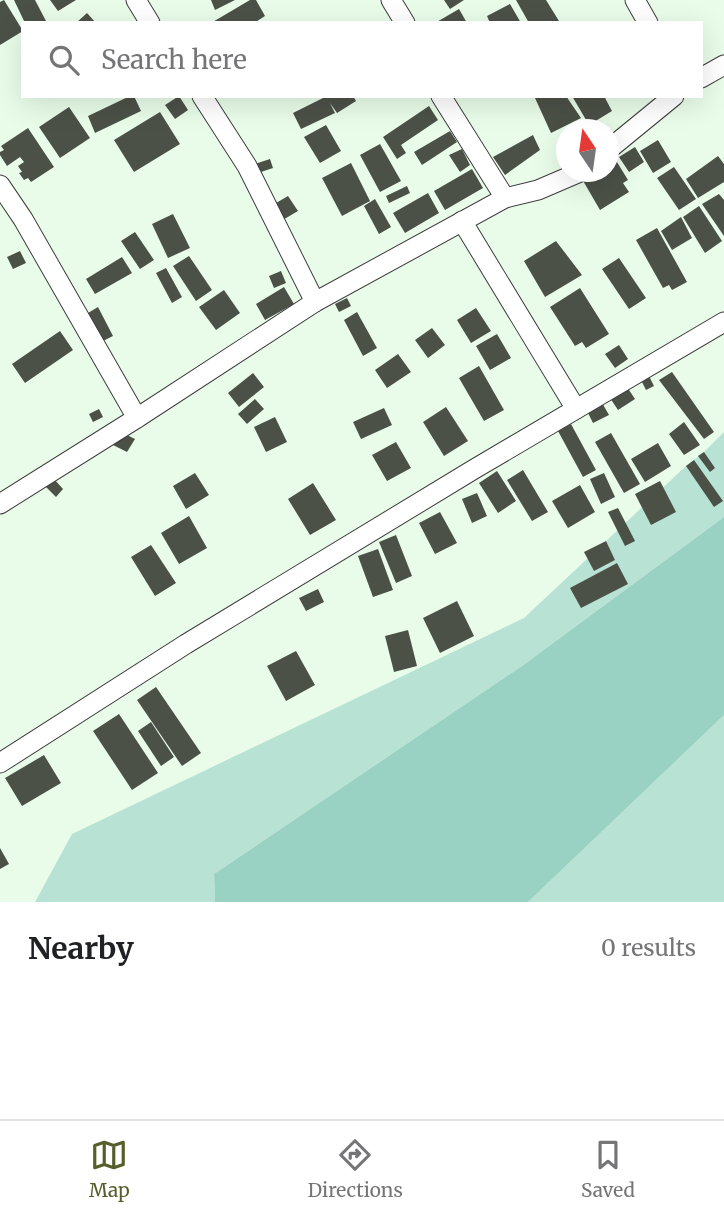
<!DOCTYPE html>
<style>
:root{--surface:#fff;--page:#f2f2f2;--text:#202124;--muted:#757577;--line:#e0e0e0;--accent:#565e2b}
body{margin:0;font-family:Merriweather,serif;background:var(--page);color:var(--text)}
.compass{position:absolute;left:556px;top:119px;width:63px;height:63px;border-radius:50%;background:var(--surface);box-shadow:0 7px 28px #0002;rotate:347deg}
.list{margin:0;padding:0;list-style:none}
h2{display:flex;justify-content:space-between;align-items:center;height:91px;margin:0;padding:0 28px;font-size:30px}
h2 small{font-size:23px;font-weight:400;color:var(--muted)}
.icon{flex:none;width:38px;height:38px;fill:none;stroke:currentColor;stroke-width:2;stroke-linecap:round;stroke-linejoin:round}
.map{position:relative;flex:none;width:724px;height:902px;overflow:hidden}
.search{position:absolute;background:var(--surface);box-shadow:0 7px 28px #0002;left:21px;right:21px;top:21px;height:77px;display:flex;align-items:center;gap:18px;box-sizing:border-box;padding:0 24px;border-radius:0px;color:var(--muted);font-size:26px}
.sheet{height:217px;background:var(--surface)}
nav{display:flex;justify-content:space-around;align-items:center;box-sizing:border-box;height:98px;border-top:2px solid var(--line);background:var(--surface);font-size:19px;color:var(--muted)}
nav a{display:grid;justify-items:center;gap:4px}
nav .on{color:var(--accent)}
.map>svg:first-child{display:block}
.green{fill:#b8e2d4}
.forest{fill:#99d1c2}
.building{fill:#4c5148}
.lines{fill:none;stroke-linecap:round;stroke-linejoin:round}
.minor-casing{stroke:#3d3d3d;stroke-width:21}
.minor{stroke:#fff;stroke-width:19}
</style>
<div class="map">
<svg width="724" height="902" viewBox="0 0 724 902">
<rect width="100%" height="100%" fill="#e9fce9"/>
<g class="green">
<polygon points="724,432 724,517 522,666 214,874 215,902 35,902 72,834 524,618 686,466 704,452"/>
<polygon points="724,715 724,902 528,902"/>
</g>
<polygon class="forest" points="724,517 724,715 528,902 215,902 214,874 522,666"/>
<g class="building">
<polygon points="4,0 23,31 0,45 0,2"/>
<polygon points="14,0 35,0 46,21 25,23"/>
<polygon points="50,0 76,0 58,11"/>
<polygon points="211,0 235,0 215,10"/>
<polygon points="250,0 256,0 265,16 254,23 211,23"/>
<polygon points="444,0 464,0 450,9"/>
<polygon points="516,0 546,0 559,21 556,23 529,23"/>
<polygon points="510,4 521,23 490,23 487,16"/>
<polygon points="459,9 467,23 435,23"/>
<polygon points="87,13 96,23 76,23"/>
<polygon points="130,96 134,96 141,111 95,133 88,116"/>
<polygon points="179,96 188,110 175,119 165,105"/>
<polygon points="327,96 353,96 356,101 337,113 330,103 335,113 301,129 293,113"/>
<polygon points="536,96 566,96 581,118 551,133 535,98"/>
<polygon points="572,96 604,96 612,111 589,125"/>
<polygon points="429,106 438,120 401,145 406,153 397,159 383,137"/>
<polygon points="69,107 90,138 60,158 39,127"/>
<polygon points="160,112 180,144 134,172 114,140"/>
<polygon points="326,125 341,151 320,163 304,137"/>
<polygon points="28,128 54,167 31,182 28,178 24,180 19,173 22,172 18,166 24,162 20,157 7,166 0,155 0,152 4,150 1,146"/>
<polygon points="450,131 457,142 422,165 414,152"/>
<polygon points="533,135 540,150 505,175 493,157"/>
<polygon points="658,140 671,162 653,173 640,151"/>
<polygon points="380,144 401,181 380,192 360,155"/>
<polygon points="635,147 644,162 629,172 619,157"/>
<polygon points="462,149 470,165 460,172 449,155"/>
<polygon points="612,154 628,180 623,183 629,192 600,210 582,179 594,172 608,172 608,157"/>
<polygon points="718,156 724,164 724,182 698,198 686,179"/>
<polygon points="270,159 273,168 255,174 252,165"/>
<polygon points="351,163 370,201 342,216 322,178"/>
<polygon points="674,167 696,199 679,210 657,178"/>
<polygon points="472,169 483,188 445,210 434,191"/>
<polygon points="407,186 410,193 389,203 386,196"/>
<polygon points="428,193 439,213 405,233 393,213"/>
<polygon points="719,194 724,200 724,236 702,204"/>
<polygon points="288,196 298,211 281,221 271,206"/>
<polygon points="375,199 391,227 379,234 364,206"/>
<polygon points="699,206 722,241 705,253 683,217"/>
<polygon points="173,214 190,248 168,258 152,224"/>
<polygon points="681,217 692,238 672,250 661,231"/>
<polygon points="657,228 687,282 672,290 669,285 663,288 636,240"/>
<polygon points="135,232 154,260 140,269 121,241"/>
<polygon points="556,241 582,275 545,297 524,261"/>
<polygon points="20,251 26,263 13,269 7,257"/>
<polygon points="189,256 212,290 196,301 173,266"/>
<polygon points="122,257 132,273 95,294 86,279"/>
<polygon points="619,258 646,298 629,309 602,269"/>
<polygon points="166,268 182,297 172,303 156,273"/>
<polygon points="281,271 286,283 274,288 269,276"/>
<polygon points="284,287 294,304 265,320 256,304"/>
<polygon points="580,288 609,334 586,348 582,342 575,346 550,307"/>
<polygon points="224,290 240,313 216,330 199,307"/>
<polygon points="347,298 351,306 339,312 335,304"/>
<polygon points="98,307 113,336 103,341 88,313"/>
<polygon points="476,308 491,331 471,343 457,320"/>
<polygon points="357,312 377,348 363,356 344,320"/>
<polygon points="432,328 445,345 428,358 415,340"/>
<polygon points="60,331 73,350 25,383 12,364"/>
<polygon points="497,334 511,358 490,370 476,346"/>
<polygon points="619,345 628,359 615,368 605,354"/>
<polygon points="398,354 411,372 387,388 375,370"/>
<polygon points="479,366 504,410 484,421 459,378"/>
<polygon points="672,372 714,432 704,439 659,380"/>
<polygon points="253,373 264,387 239,407 228,393"/>
<polygon points="649,376 654,386 646,390 641,380"/>
<polygon points="625,384 635,399 618,410 608,395"/>
<polygon points="255,399 264,409 247,424 238,414"/>
<polygon points="601,401 609,415 593,423 586,409"/>
<polygon points="446,407 468,441 444,456 423,422"/>
<polygon points="384,408 392,425 361,439 353,422"/>
<polygon points="99,409 103,417 93,422 89,414"/>
<polygon points="275,417 287,442 266,452 254,427"/>
<polygon points="684,422 700,445 684,455 669,434"/>
<polygon points="571,424 596,470 583,477 558,431"/>
<polygon points="119,431 135,439 127,452 111,444"/>
<polygon points="611,433 640,484 624,493 595,442"/>
<polygon points="396,442 411,468 387,481 372,455"/>
<polygon points="658,443 671,466 645,482 631,459"/>
<polygon points="704,452 715,468 710,472 698,456"/>
<polygon points="694,460 723,501 714,507 686,466"/>
<polygon points="523,470 548,512 532,521 507,480"/>
<polygon points="497,471 516,501 498,513 479,483"/>
<polygon points="195,473 209,495 186,509 173,486"/>
<polygon points="604,473 615,497 601,504 590,479"/>
<polygon points="54,479 63,489 56,497 46,487"/>
<polygon points="660,481 676,512 651,525 635,494"/>
<polygon points="313,483 336,520 310,535 288,499"/>
<polygon points="580,485 595,512 568,528 552,501"/>
<polygon points="477,493 487,516 472,523 462,499"/>
<polygon points="618,508 635,541 625,546 608,512"/>
<polygon points="440,512 457,543 435,554 419,523"/>
<polygon points="189,516 207,548 179,564 161,533"/>
<polygon points="396,535 412,576 396,583 379,542"/>
<polygon points="606,541 615,560 594,571 584,552"/>
<polygon points="151,545 176,583 155,596 131,557"/>
<polygon points="378,549 393,590 373,597 358,556"/>
<polygon points="617,563 628,584 581,608 570,588"/>
<polygon points="318,589 324,602 306,611 299,598"/>
<polygon points="457,601 474,636 440,653 423,618"/>
<polygon points="408,630 417,666 394,672 385,636"/>
<polygon points="296,651 315,685 286,701 267,666"/>
<polygon points="156,687 201,753 182,766 137,700"/>
<polygon points="119,714 158,773 132,790 93,731"/>
<polygon points="151,722 174,757 161,766 138,731"/>
<polygon points="44,755 61,783 22,806 5,778"/>
<polygon points="0,848 9,864 0,869"/>
</g>
<g class="lines">
<g class="minor-casing">
<g id="minor">
<polyline points="136,0 150,23"/>
<polyline points="391,0 405,23"/>
<polyline points="635,0 648,23"/>
<polyline points="701,78 724,65"/>
<polyline points="202,96 247,166 315,302"/>
<polyline points="441,96 505,198"/>
<polyline points="608,150 674,96"/>
<polyline points="0,185 23,219 137,418"/>
<polyline points="462,221 576,409"/>
<polyline points="0,504 137,418 315,302 505,198 538,190 580,172"/>
<polyline points="0,763 186,644 476,468 724,322"/>
</g>
</g>
<use href="#minor" class="minor"/>
</g>
</svg>
<svg class="compass" viewBox="-18 -18 36 36"><path d="M0-13l5 13h-10z" fill="#e53935"/><path d="M0 13l5-13h-10z" fill="#757577"/></svg>
<div class="search"><svg class="icon" aria-label="search" viewBox="0 0 24 24"><circle cx="10" cy="10" r="6"/><path d="M15 15l6 6"/></svg>Search here</div>
</div>
<section class="sheet">
<h2>Nearby<small>0 results</small></h2>
<ul class="list">
</ul>
</section>
<nav>
<a class="on"><svg class="icon" aria-label="map" viewBox="0 0 24 24"><path d="M3 6l6-2 6 2 6-2v14l-6 2-6-2-6 2zM9 4v14M15 6v14"/></svg>Map</a>
<a><svg class="icon" aria-label="directions" viewBox="0 0 24 24"><path d="M12 3l9 9-9 9-9-9zM9 14v-3h6M13 9l2 2-2 2"/></svg>Directions</a>
<a><svg class="icon" aria-label="saved" viewBox="0 0 24 24"><path d="M7 4h10v16l-5-4-5 4z"/></svg>Saved</a>
</nav>
